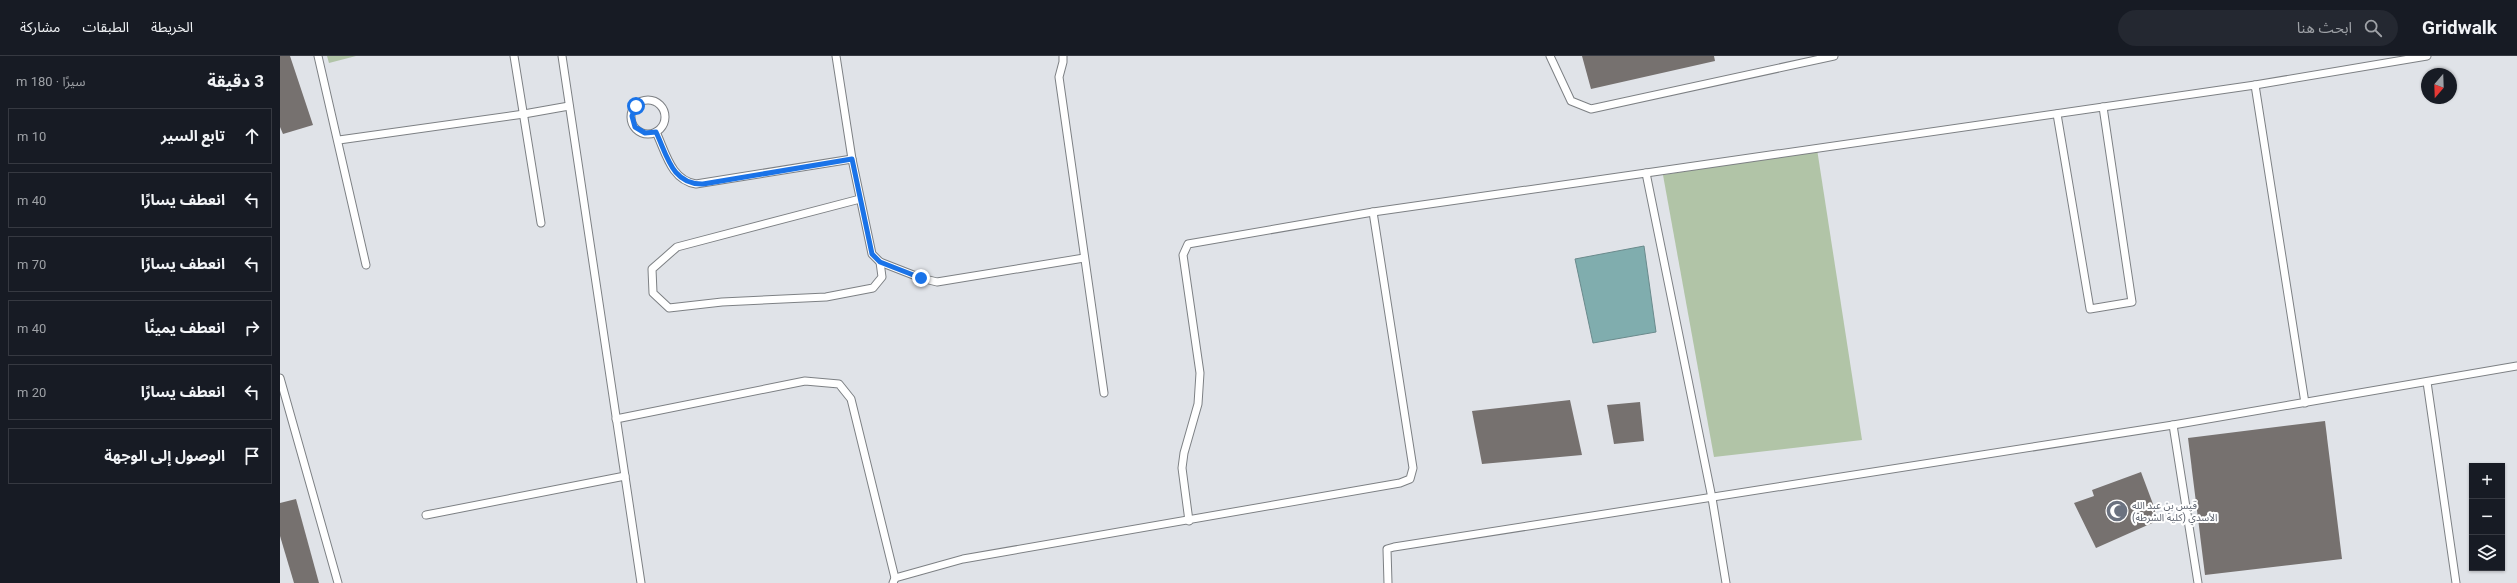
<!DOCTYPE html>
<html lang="ar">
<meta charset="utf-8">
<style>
:root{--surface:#171b24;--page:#242831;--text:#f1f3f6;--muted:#9ea1a6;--line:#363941}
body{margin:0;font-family:Roboto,"Noto Sans Arabic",sans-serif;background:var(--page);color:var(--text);direction:rtl}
.controls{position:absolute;right:12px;bottom:12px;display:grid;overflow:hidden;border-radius:0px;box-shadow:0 1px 3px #0004}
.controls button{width:36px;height:36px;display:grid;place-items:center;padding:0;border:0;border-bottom:1px solid var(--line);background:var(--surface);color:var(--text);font:20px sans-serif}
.compass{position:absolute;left:2141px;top:12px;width:36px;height:36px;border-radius:50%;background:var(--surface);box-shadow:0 1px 3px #0004;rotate:199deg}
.stop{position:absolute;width:12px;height:12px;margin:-9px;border:3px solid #1a73e8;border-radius:50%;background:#fff}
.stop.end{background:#1a73e8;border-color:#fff;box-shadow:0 1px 4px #0008}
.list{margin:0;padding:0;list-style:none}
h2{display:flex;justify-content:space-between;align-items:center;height:52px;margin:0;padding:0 16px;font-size:17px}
h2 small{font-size:13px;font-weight:400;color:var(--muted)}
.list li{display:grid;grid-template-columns:26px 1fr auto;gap:12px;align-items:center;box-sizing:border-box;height:56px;margin:0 8px 8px;padding:0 8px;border:1px solid var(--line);border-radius:0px}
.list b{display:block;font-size:15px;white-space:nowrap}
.list em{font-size:13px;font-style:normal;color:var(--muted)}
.icon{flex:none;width:22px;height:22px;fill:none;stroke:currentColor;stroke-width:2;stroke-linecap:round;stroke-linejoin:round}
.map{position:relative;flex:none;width:2237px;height:527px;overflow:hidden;direction:ltr}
header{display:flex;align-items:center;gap:24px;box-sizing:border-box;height:56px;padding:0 20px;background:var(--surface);border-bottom:1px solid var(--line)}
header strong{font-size:19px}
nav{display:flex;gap:22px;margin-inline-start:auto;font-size:14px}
.search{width:280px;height:36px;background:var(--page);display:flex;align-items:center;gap:10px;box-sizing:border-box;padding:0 14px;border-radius:22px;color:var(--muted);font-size:15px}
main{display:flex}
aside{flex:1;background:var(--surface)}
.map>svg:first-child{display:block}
.green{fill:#b1c4a7}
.water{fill:#80adae;stroke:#6a8a8c}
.building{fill:#76716f}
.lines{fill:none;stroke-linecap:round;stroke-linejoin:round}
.service-casing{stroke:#7d8084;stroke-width:9}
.service{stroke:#fff;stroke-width:7}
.route{stroke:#1a73e8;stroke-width:5}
.labels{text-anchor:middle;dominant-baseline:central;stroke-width:4;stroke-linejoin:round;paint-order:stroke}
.worship-label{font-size:10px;fill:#5b616d;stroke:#fff;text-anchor:start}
</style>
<header>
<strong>Gridwalk</strong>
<div class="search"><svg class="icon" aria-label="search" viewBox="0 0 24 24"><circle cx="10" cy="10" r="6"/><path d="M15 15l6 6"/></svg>ابحث هنا</div>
<nav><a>الخريطة</a><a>الطبقات</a><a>مشاركة</a></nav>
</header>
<main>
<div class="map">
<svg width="2237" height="527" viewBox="0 0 2237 527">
<rect width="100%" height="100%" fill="#e0e3e8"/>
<g class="green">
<polygon points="47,0 76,0 49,7"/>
<polygon points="1537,93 1582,384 1434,401 1383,119"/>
</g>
<polygon class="water" points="1364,190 1376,276 1313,287 1295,203"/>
<g class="building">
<polygon points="0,0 10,0 33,69 3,78 0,71"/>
<polygon points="1302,0 1434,0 1435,5 1311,33"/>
<polygon points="1290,344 1302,399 1202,408 1192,355"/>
<polygon points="1360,346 1364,385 1334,388 1327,349"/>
<polygon points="2045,365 2062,503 1925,519 1908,382"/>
<polygon points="1861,416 1879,464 1816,492 1794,447 1814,440 1812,434"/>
<polygon points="16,443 39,527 14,527 0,480 0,447"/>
</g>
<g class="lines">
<g class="service-casing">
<g id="service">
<polyline points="38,0 86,209"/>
<polyline points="234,0 261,167"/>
<polyline points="282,0 361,527"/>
<polyline points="556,0 572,103 592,198 600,206 641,222 657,226 804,202"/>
<polyline points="783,0 783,6 779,21 824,337"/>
<polyline points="1270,0 1291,45 1311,53 1554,0"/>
<polyline points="1975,29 2147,0"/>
<circle cx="368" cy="61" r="17"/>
<polyline points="1777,58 1810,253 1852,246 1823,51"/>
<path d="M 376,76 C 386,97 391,124 416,128 L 572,103"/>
<polyline points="59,84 244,58 289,50"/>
<polyline points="1366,117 1975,29 2025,347"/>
<polyline points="580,143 397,191 372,213 373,237 389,252 442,246 546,241 593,232 602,221 600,206"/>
<polyline points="0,322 58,527"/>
<polyline points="2147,326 2176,527"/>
<polyline points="336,363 525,325 559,328 571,343 615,522 613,527"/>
<polyline points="1893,369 1918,527"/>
<polyline points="146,459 345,420"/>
<polyline points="909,465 902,412 904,397 918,348 920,317 903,199 908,188 1093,156 1366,117 1432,442 1446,527"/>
<polyline points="615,522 683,503 1120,427 1130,423 1133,412 1093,156"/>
<polyline points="1108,527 1107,493 1114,491 1893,369 2237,310"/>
</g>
</g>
<use href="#service" class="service"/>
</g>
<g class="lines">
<path class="route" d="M 356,50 L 352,60 L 355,71 L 365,77 L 376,76 C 387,99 392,129 423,128 L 572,103 L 592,198 L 600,206 L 641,222"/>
</g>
<defs>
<g id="mosque-disc" transform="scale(1.15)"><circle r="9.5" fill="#6b7280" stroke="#fff"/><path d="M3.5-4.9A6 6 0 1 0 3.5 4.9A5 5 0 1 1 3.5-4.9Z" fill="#fff"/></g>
</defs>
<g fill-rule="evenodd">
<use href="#mosque-disc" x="1837" y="455"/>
</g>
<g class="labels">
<g class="worship-label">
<text x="1852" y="449">قيس بن عبد الله<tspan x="1852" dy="12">الأسدي (كلية الشرطة)</tspan></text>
</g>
</g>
</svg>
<div class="controls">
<button>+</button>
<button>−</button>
<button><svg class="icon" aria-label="layers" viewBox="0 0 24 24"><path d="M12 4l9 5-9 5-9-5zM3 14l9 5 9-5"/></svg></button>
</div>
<svg class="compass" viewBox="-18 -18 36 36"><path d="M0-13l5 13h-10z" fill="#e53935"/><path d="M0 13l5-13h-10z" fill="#9ea1a6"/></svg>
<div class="stop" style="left:356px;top:50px"></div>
<div class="stop end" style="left:641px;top:222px"></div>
</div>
<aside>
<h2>3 دقيقة<small>سيرًا · 180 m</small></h2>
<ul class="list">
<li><svg class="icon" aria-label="ahead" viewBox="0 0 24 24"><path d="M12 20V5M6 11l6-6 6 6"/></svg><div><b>تابع السير</b></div><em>10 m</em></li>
<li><svg class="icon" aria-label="left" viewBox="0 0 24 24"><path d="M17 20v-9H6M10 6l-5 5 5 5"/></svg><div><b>انعطف يسارًا</b></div><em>40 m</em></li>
<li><svg class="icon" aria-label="left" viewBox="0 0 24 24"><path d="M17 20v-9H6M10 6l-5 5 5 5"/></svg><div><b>انعطف يسارًا</b></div><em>70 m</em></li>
<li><svg class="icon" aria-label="right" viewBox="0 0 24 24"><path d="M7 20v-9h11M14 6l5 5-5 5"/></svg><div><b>انعطف يمينًا</b></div><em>40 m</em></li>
<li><svg class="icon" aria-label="left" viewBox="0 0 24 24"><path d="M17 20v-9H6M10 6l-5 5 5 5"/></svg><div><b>انعطف يسارًا</b></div><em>20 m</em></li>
<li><svg class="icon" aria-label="arrive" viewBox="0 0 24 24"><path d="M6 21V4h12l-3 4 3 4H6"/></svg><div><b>الوصول إلى الوجهة</b></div></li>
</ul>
</aside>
</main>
